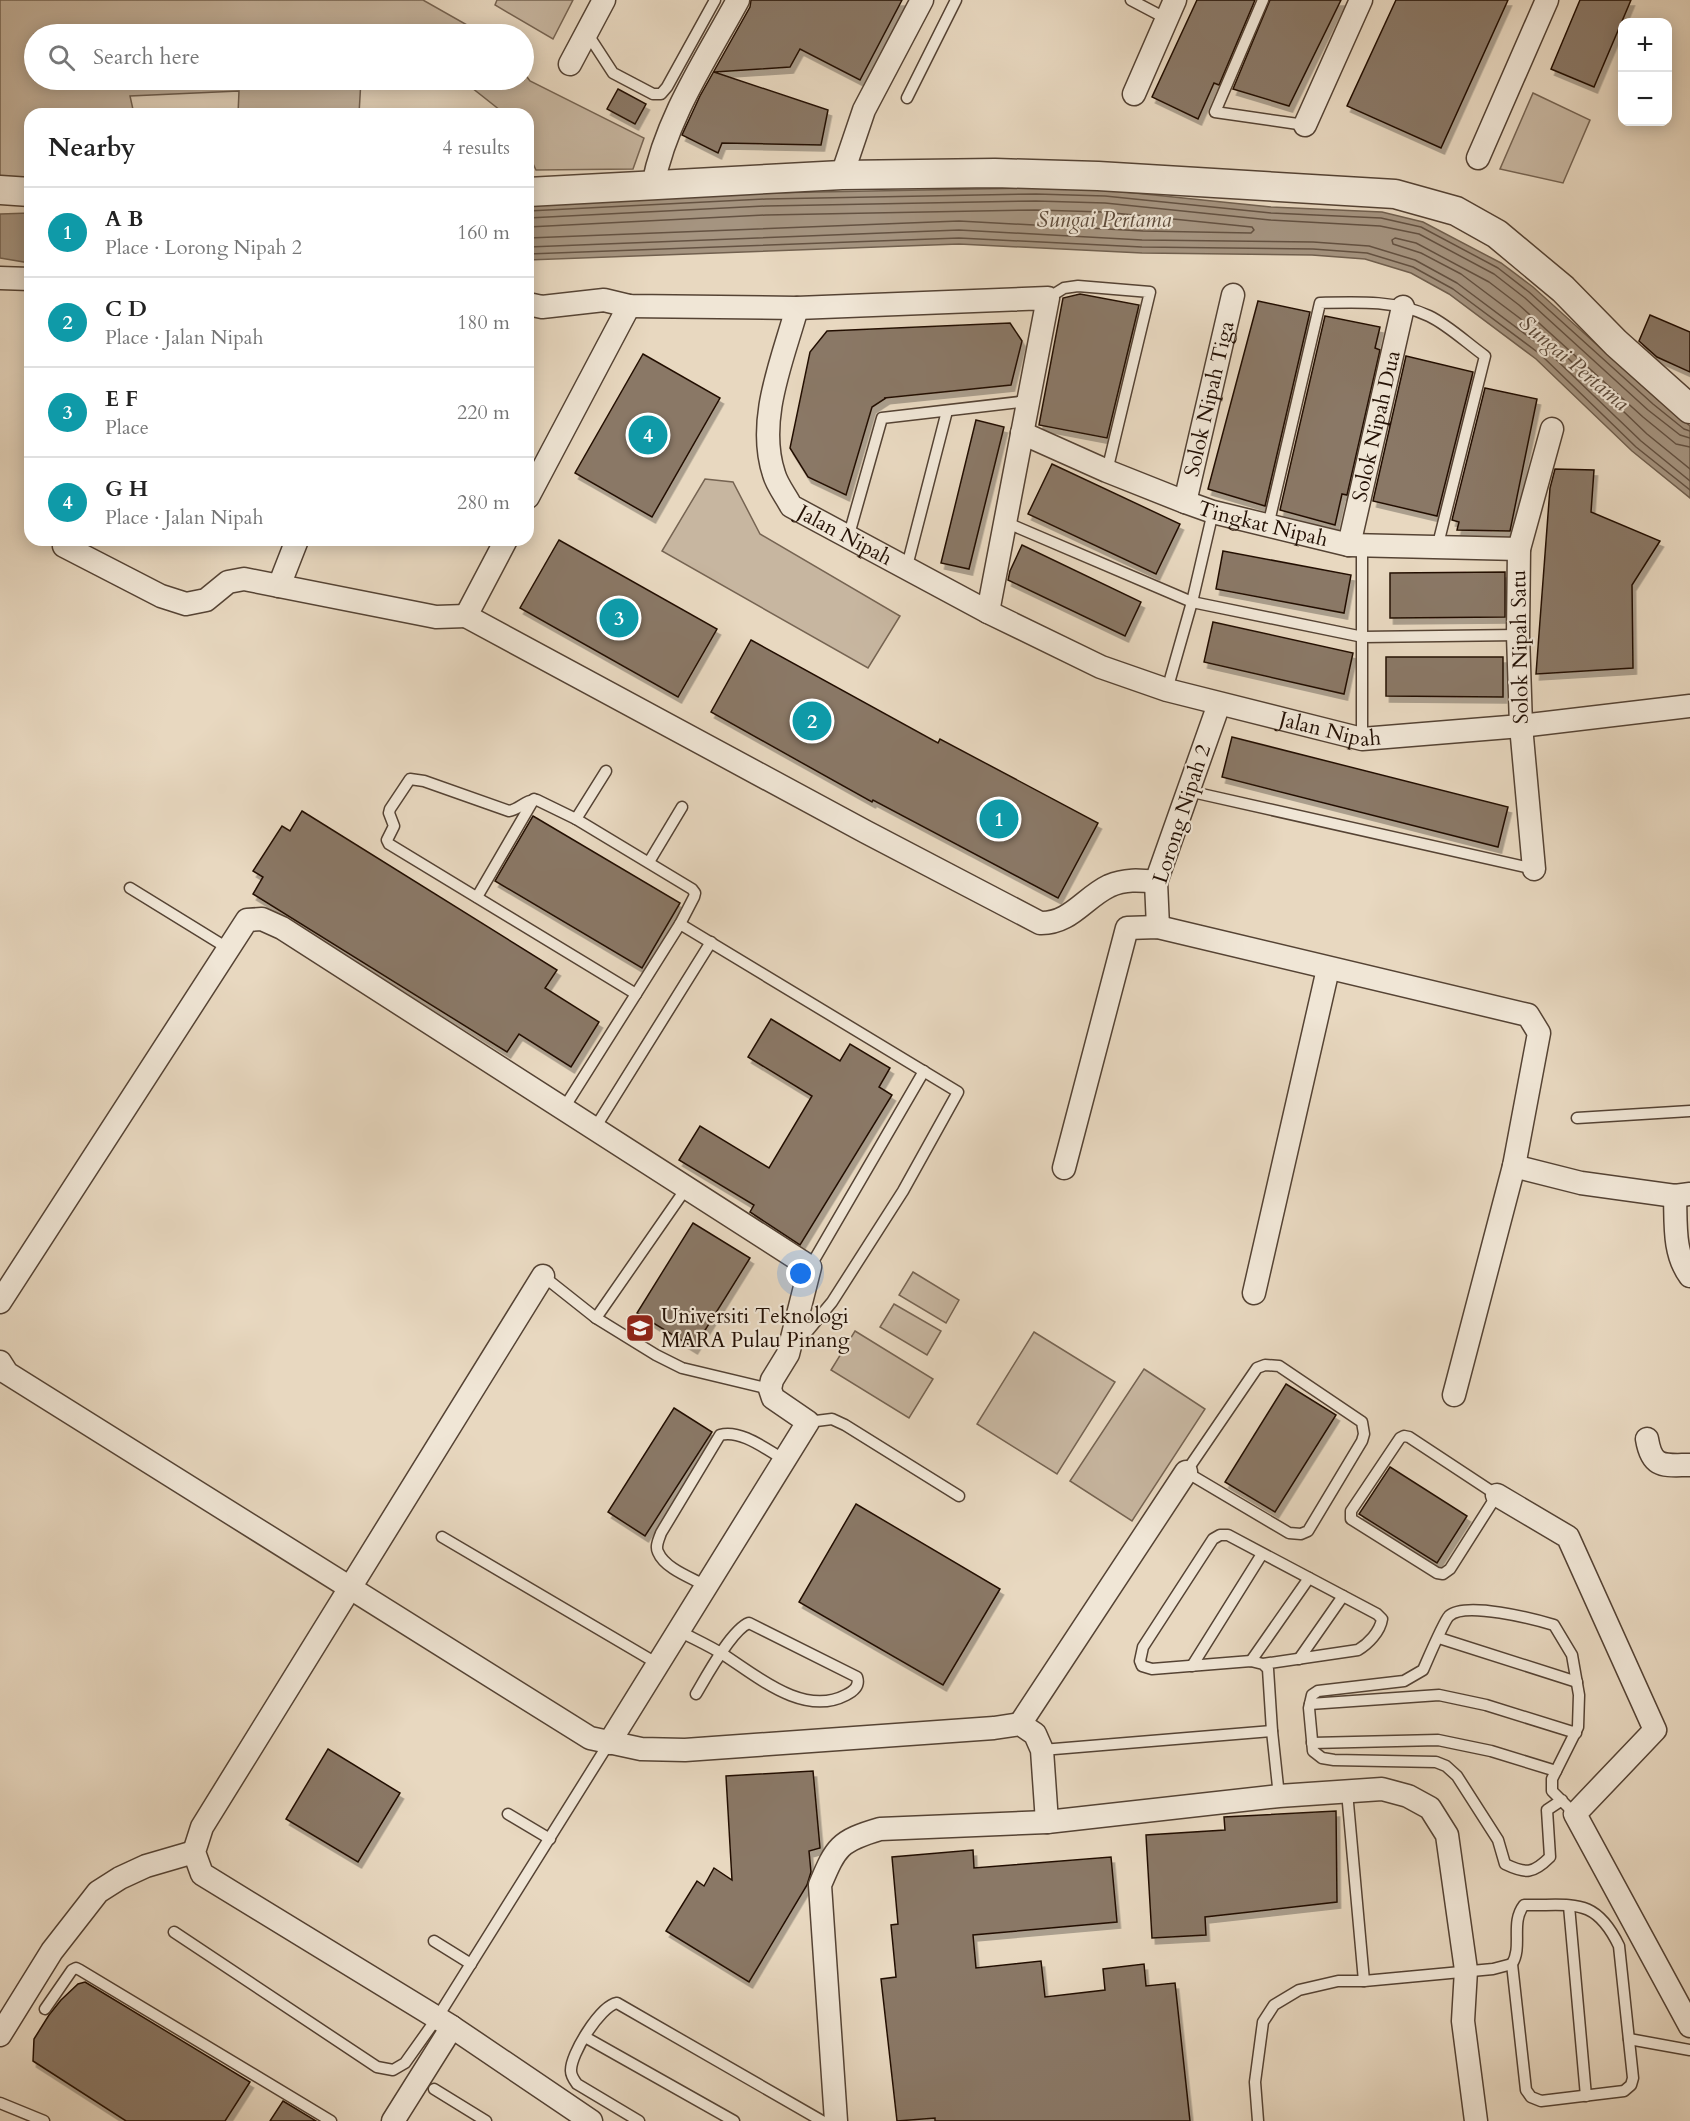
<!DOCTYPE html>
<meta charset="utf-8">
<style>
:root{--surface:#fff;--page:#f2f2f2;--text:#222;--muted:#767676;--line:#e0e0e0;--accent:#2563eb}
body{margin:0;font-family:Cardo,serif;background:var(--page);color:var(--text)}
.controls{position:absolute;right:18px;top:18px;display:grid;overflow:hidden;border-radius:12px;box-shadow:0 3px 15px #0003}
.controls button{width:54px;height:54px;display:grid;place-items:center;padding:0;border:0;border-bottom:2px solid var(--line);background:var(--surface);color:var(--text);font:30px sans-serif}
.you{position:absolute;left:801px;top:1274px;width:21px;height:21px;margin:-15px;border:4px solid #fff;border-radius:50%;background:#1a73e8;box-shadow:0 0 0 9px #1a73e833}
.badge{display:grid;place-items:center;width:39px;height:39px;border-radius:50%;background:var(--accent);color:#fff;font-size:20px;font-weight:700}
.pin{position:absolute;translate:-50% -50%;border:3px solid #fff;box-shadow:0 2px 6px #0006}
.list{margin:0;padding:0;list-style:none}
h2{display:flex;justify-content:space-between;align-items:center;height:78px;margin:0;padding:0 24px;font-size:26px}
h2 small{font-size:20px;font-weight:400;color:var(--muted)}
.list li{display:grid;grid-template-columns:39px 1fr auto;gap:18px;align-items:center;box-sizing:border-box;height:90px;padding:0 24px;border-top:2px solid var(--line)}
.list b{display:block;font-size:22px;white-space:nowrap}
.list p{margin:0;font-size:20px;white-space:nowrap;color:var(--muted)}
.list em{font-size:20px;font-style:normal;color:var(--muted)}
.icon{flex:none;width:33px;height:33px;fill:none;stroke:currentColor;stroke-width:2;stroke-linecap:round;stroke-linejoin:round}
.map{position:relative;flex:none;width:1690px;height:2121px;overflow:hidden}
.search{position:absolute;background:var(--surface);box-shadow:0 3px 15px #0003;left:24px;top:24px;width:510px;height:66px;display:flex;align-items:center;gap:15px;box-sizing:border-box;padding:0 21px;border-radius:33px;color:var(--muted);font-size:22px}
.panel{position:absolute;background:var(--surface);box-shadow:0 3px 15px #0003;left:24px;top:108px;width:510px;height:438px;border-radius:18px}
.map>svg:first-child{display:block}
.green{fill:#c7b6a0;stroke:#766452;stroke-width:1.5}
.water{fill:#a59480;stroke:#71604f;stroke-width:1.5}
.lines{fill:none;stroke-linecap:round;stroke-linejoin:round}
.shore{stroke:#645242;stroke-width:1.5}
.building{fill:#8a7866;stroke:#241105;stroke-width:1.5;filter:url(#shadow)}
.service-casing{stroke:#554334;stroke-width:13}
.minor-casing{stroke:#554334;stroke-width:25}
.tertiary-casing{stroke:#554334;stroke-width:31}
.service{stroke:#f0e6d6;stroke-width:10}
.minor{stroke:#f0e6d6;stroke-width:22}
.tertiary{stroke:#f0e6d6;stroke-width:28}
.labels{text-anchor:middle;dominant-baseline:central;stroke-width:4.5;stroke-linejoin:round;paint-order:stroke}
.street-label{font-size:21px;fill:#241105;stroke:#f0e6d6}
.poi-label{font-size:21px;fill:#241105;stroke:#f0e6d6;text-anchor:start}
.water-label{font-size:22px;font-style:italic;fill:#5e4c3c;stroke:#f0e6d6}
</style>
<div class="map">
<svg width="1690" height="2121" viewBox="0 0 1690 2121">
<defs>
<filter id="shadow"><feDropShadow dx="3.5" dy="6" stdDeviation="0" flood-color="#0004"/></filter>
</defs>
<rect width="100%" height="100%" fill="#e8d8c0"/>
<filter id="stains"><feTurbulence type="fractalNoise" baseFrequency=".00333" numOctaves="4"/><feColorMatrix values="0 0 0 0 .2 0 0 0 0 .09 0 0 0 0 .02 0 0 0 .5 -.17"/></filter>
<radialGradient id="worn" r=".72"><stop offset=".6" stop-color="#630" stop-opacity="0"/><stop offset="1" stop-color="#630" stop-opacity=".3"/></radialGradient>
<g class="green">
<polygon points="0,0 423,0 483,34 406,34 395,26 382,34 34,34 34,80 361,80 359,114 238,114 239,91 130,96 134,114 30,114 30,179 0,176"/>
<polygon points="497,0 573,0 553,39 495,5"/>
<polygon points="524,73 530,81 644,138 633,169 536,170 528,153 528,114 505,114 462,80 524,80"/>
<polygon points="1533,93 1590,120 1563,183 1500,169"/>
<polygon points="705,479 733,482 760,534 900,616 868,668 662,551"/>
<polygon points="913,1272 959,1300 946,1323 899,1295"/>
<polygon points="894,1304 941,1331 927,1355 880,1327"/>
<polygon points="855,1331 933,1379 909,1418 831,1370"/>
<polygon points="1034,1332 1115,1382 1057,1474 977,1424"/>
<polygon points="1144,1369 1205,1409 1132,1521 1070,1481"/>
</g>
<g class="water">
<polygon points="1036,188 1105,190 1271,207 1382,212 1423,222 1501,263 1533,287 1657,399 1690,426 1690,498 1632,451 1536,359 1449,294 1411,273 1365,259 1312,255 1142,253 959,244 528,260 528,205 765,193"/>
<polygon points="30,213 30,263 0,258 0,214"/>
</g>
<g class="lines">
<g class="shore">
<polyline points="528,211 766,199 1036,194 1105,196 1271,213 1381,218 1421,227 1498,268 1529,292 1653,404 1684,429 1690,431"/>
<polyline points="528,218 766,206 1036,201 1105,203 1270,220 1380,226 1419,234 1494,274 1525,298 1648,410 1680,435 1690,438"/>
<polyline points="528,227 766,215 1036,210 1104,212 1252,227 1254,230 1251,233 1143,231 959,221 528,238"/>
<polyline points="528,247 959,230 1142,240 1313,242 1369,246 1415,260 1457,283 1545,349 1641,441 1690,481"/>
<polyline points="528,254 959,238 1142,247 1313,249 1367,253 1413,267 1453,289 1540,354 1636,447 1690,490"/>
<polyline points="1690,447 1676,444 1643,417 1519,305 1489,282 1416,243 1395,238 1392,240 1393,244 1421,253 1461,274 1550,341 1647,434 1690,469"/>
</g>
</g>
<g class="building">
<polygon points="751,0 902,0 860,80 800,49 790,67 714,72 828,110 821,145 722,143 718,153 682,135 700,96 750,7"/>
<polygon points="1197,0 1255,0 1219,85 1214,83 1198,119 1152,97"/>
<polygon points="1270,0 1341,0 1289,106 1233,89"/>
<polygon points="1396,0 1508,0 1441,148 1347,106"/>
<polygon points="1580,0 1631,0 1594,87 1551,69"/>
<polygon points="618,89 646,104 635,124 607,109"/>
<polygon points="1080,294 1139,305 1107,438 1039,425 1063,298"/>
<polygon points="1258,301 1310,312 1265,506 1208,489"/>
<polygon points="1650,315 1690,332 1690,372 1657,357 1639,341"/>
<polygon points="1325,316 1380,327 1375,348 1380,350 1347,495 1342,494 1335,525 1280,510"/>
<polygon points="1010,323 1022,341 1011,385 884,398 886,398 872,407 846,495 808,477 790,448 810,352 827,331"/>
<polygon points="643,354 720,398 652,517 575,473"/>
<polygon points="1406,356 1473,372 1437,516 1373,501"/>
<polygon points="1485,388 1537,399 1510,531 1457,530 1459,522 1452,520"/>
<polygon points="976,420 1004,427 969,569 941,563"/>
<polygon points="1052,464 1180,524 1156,574 1028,514"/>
<polygon points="1555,469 1594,470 1591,512 1660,541 1632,585 1633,668 1536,674 1550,488"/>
<polygon points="559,540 717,629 678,697 520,608"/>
<polygon points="1022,545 1141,602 1125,636 1008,580 1010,571"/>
<polygon points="1223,551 1351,575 1344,613 1216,589"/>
<polygon points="1505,572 1505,617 1390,618 1390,573"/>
<polygon points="1213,622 1353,653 1344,694 1204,662"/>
<polygon points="751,640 938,743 940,739 1098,823 1058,898 873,800 872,802 711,712"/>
<polygon points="1386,657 1503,657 1503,697 1386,696"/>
<polygon points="1232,737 1508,807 1498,847 1222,777"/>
<polygon points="302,811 557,970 545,988 599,1022 571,1067 519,1034 507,1052 253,894 263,877 253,871 282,826 290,831"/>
<polygon points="533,816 680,903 642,968 495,881"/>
<polygon points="771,1019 840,1061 850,1044 890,1068 879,1087 892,1095 800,1245 750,1212 754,1205 679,1160 700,1126 769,1168 812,1096 748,1057"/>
<polygon points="693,1223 750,1258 694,1348 637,1313"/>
<polygon points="1286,1384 1336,1415 1275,1512 1225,1482"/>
<polygon points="674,1408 712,1432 645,1536 608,1512"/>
<polygon points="1390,1467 1467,1516 1437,1563 1359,1514"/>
<polygon points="856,1504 1000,1589 943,1685 799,1602"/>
<polygon points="328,1749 400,1793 358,1862 286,1819"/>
<polygon points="813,1771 820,1848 809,1851 811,1872 807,1885 749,1982 666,1931 697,1881 704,1886 714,1868 732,1880 726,1776"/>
<polygon points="1336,1811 1337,1902 1205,1917 1206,1935 1152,1938 1146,1835 1225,1830 1224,1817"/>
<polygon points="973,1850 974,1868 1111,1857 1117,1922 973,1935 976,1968 1041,1961 1045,1997 1105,1990 1103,1969 1144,1964 1146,1986 1175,1983 1190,2121 935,2121 935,2118 897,2121 881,1979 896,1977 891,1925 898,1924 892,1857"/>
<polygon points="85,1982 250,2082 225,2121 126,2121 33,2061 34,2039 49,2015 61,2000 78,1984"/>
<polygon points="283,2101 316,2121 270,2121"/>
</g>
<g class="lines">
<g class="service-casing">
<g id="service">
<polyline points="1131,0 1167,19"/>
<polyline points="1263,0 1215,112 1305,125"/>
<polyline points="587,33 613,73 653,94 661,94 667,87 715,0"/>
<polyline points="907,98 956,0"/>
<polyline points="1048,298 1064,288 1078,286 1150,292 1107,471"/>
<polyline points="1005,522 1192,602 1363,637 1518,635"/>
<path d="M 1268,526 L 1320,303 C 1357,302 1395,300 1429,316 C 1448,325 1468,344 1485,356 L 1437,548"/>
<polyline points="848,538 882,418 1028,401"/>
<polyline points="906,570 947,411"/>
<polyline points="1167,690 1192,602 1213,512"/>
<polyline points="1362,739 1362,547"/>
<polyline points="1188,791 1534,869"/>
<polyline points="576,819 606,771"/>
<polyline points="649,862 682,807"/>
<polyline points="130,888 229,949"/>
<polyline points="477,897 534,799"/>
<polyline points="636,994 680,924 958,1092 903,1191 832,1302 797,1344"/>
<path d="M 564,1108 L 636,994 L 389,844 L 387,840 L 394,826 L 389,813 L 390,809 L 410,779 L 424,781 L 509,811 C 519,810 526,799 537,800 L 576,819 L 692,889 L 695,893 L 694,897 L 680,924"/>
<polyline points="1577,1118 1690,1111"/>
<polyline points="595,1128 711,942"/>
<polyline points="810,1267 924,1071"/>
<polyline points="543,1276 596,1318 656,1355 682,1368 770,1389"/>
<polyline points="596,1318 687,1187"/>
<polygon points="1265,1365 1279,1366 1362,1422 1364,1434 1362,1441 1308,1531 1301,1534 1289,1533 1186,1472 1257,1368"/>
<polyline points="808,1422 832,1419 845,1425 959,1496"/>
<polygon points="1404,1436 1409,1437 1497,1495 1450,1569 1443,1574 1437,1573 1351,1519 1351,1511 1400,1438"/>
<polyline points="442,1537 658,1664"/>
<path d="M 706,1586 C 692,1578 665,1569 658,1552 C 655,1546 659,1539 661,1533 L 720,1435 C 741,1429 767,1450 785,1460"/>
<path d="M 679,1631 C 694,1639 710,1646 724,1655 C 758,1677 804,1717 846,1695 C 854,1691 860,1686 857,1677 L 749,1623 C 732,1629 706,1677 696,1694"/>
<polyline points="1439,1638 1577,1682"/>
<polyline points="1299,1659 1343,1596"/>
<polyline points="1251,1661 1309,1578"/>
<path d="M 1263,1664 L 1358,1650 C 1368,1644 1380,1632 1382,1619 L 1377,1614 L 1228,1535 L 1220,1535 L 1213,1539 L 1143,1647 L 1140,1661 L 1142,1666 L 1152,1669 L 1251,1661 L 1263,1664 L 1268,1669 L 1272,1731 L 1279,1796"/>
<polyline points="1192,1666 1262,1554"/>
<polyline points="1310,1704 1439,1695 1486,1705 1576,1733"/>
<polyline points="1312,1743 1438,1740 1491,1751 1556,1771"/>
<polyline points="1042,1750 1272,1731"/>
<polyline points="1347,1792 1364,1981"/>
<path d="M 1562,1800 L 1547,1810 L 1550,1857 C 1533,1874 1526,1874 1505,1864 L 1498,1840 L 1457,1776 L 1446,1766 L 1436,1762 L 1334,1760 L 1322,1758 L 1313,1751 L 1309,1708 L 1312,1695 L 1318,1691 L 1404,1681 L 1423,1670 C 1427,1661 1444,1621 1449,1616 C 1465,1601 1534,1619 1554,1625 L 1572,1655 L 1579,1695 L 1578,1727 L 1552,1779 L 1552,1791 L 1575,1814"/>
<polyline points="508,1814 550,1839"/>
<path d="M 1524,1905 C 1573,1906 1595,1896 1619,1946 L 1633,2078 L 1631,2085 L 1624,2091 L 1541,2101 L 1531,2097 L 1526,2090 L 1512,1964 C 1523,1946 1510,1923 1524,1905 Z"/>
<polyline points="1569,1906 1586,2096"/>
<polyline points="174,1932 377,2067 393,2070 405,2063 437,2018 609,1743"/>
<polyline points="434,1941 471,1964"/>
<polyline points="45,2009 72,1970 76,1968 80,1970 331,2121"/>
<polyline points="585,2037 734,2121"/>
<polyline points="1629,2039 1690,2050"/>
<polyline points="434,2089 486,2121"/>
<polyline points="0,2103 44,2121"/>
<path d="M 639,2121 L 577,2084 C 574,2080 571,2076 571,2071 C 570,2055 600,2006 617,2003 L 822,2121"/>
<polyline points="1258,2121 1255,2082 1263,2022 1274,2005 1299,1990 1338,1981 1364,1981 1493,1969 1512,1964"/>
</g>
</g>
<g class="minor-casing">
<g id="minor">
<polyline points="570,64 604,0"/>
<polyline points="1134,94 1175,0"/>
<polyline points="1305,125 1361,0"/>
<polyline points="1478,158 1547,0"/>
<polyline points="842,175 864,110 922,0"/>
<path d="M 653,185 C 666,118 706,59 738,0"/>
<polyline points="0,278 30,279"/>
<polyline points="528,304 542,307 604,300 629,306 797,308 1048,298 988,612"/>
<path id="s1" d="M 797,308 C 783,359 756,420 774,474 C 777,485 786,496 791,506 L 988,612 L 1101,667 L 1167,690 L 1362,739 L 1521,726 L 1690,706"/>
<path id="s2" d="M 1022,433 L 1107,471 L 1185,502 L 1213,512 L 1349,545 L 1519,549"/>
<polyline points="528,497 629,306"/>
<path id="s3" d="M 1185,502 L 1233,295"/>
<path d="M 506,540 L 466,616 L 866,832 L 1040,923 C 1070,924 1084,898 1109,886 C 1125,879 1139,880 1156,882"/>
<path id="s4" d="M 1349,545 L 1403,307"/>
<polyline points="64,546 161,596 186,604 206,600 228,582 244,579 436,617 466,616"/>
<polyline points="279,586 297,540"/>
<polyline points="1534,869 1521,726 1518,635 1519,549 1552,429"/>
<polyline points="1158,927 1156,882 1219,704"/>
<polyline points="1514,1166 1581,1183 1675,1196 1690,1194"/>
<polyline points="1064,1168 1127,928 1158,927 1528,1015 1539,1033 1514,1166 1454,1395"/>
<path d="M 1675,1196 C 1676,1223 1673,1253 1690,1276"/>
<polyline points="543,1276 202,1827 194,1852 202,1874 452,2027 591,2121"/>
<polyline points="1254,1293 1328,969"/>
<polyline points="0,1302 247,920 262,919 282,928 810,1267 788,1354 772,1380 770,1389 773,1398 808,1422 609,1743"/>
<polyline points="0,1362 7,1373 590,1738 641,1749 685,1750 994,1728 1020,1724 1035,1734 1042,1750 1047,1822"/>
<path d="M 1647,1439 C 1652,1469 1664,1465 1690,1465"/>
<polyline points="1497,1495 1568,1537 1655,1730 1575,1814 1690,2026"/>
<polyline points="1020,1724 1186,1472"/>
<polyline points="0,2035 52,1951 98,1892 120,1878 146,1866 194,1852"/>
<polyline points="393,2121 452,2027"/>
<path d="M 836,2121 L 820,1885 C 836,1847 839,1841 880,1829 L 1047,1822 L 1279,1796 L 1382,1789 L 1408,1796 L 1430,1808 L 1447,1835 L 1466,1970 L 1463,2021 L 1476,2121"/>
</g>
</g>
<g class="tertiary-casing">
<g id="tertiary">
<polyline points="0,190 30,192"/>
<polyline points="528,192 842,175 995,173 1098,176 1395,194 1456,211 1497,234 1563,289 1616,343 1690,409"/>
</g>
</g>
<use href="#service" class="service"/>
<use href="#minor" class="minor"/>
<use href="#tertiary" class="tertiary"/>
</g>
<defs>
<g id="university-square" transform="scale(1.5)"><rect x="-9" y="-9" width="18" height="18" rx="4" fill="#8f2418" stroke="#f0e6d6"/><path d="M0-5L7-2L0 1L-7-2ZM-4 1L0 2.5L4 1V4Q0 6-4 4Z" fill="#fff"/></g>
</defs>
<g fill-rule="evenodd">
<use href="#university-square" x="640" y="1328"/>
</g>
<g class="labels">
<g class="street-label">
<text stroke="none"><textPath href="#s3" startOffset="106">Solok Nipah Tiga</textPath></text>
<text stroke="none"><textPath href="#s4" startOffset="122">Solok Nipah Dua</textPath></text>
<text stroke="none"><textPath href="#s2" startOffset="258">Tingkat Nipah</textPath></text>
<text stroke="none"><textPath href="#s1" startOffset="268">Jalan Nipah</textPath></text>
<text transform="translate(1520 647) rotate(-91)">Solok Nipah Satu</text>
<text stroke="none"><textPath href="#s1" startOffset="794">Jalan Nipah</textPath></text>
<text transform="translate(1182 814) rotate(-72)">Lorong Nipah 2</text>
</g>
<g class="poi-label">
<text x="661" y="1316">Universiti Teknologi<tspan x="661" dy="24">MARA Pulau Pinang</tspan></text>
</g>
<g class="water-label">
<text x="1104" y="220">Sungai Pertama</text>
<text transform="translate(1574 363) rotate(40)">Sungai Pertama</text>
</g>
</g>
<rect width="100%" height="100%" filter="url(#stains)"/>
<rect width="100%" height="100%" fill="url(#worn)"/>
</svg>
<div class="controls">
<button>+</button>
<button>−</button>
</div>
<div class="you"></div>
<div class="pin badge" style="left:999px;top:819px;background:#0f9aa8">1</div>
<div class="pin badge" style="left:812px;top:721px;background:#0f9aa8">2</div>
<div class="pin badge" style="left:619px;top:618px;background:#0f9aa8">3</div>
<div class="pin badge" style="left:648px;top:435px;background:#0f9aa8">4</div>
<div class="search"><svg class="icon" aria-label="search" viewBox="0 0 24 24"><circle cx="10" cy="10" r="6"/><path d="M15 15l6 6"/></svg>Search here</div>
<section class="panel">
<h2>Nearby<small>4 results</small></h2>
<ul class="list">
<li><span class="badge" style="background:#0f9aa8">1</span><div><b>A B</b><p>Place · Lorong Nipah 2</p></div><em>160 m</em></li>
<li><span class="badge" style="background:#0f9aa8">2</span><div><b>C D</b><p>Place · Jalan Nipah</p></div><em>180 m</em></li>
<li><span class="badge" style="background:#0f9aa8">3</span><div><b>E F</b><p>Place</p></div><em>220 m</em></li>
<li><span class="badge" style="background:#0f9aa8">4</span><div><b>G H</b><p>Place · Jalan Nipah</p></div><em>280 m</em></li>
</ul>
</section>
</div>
